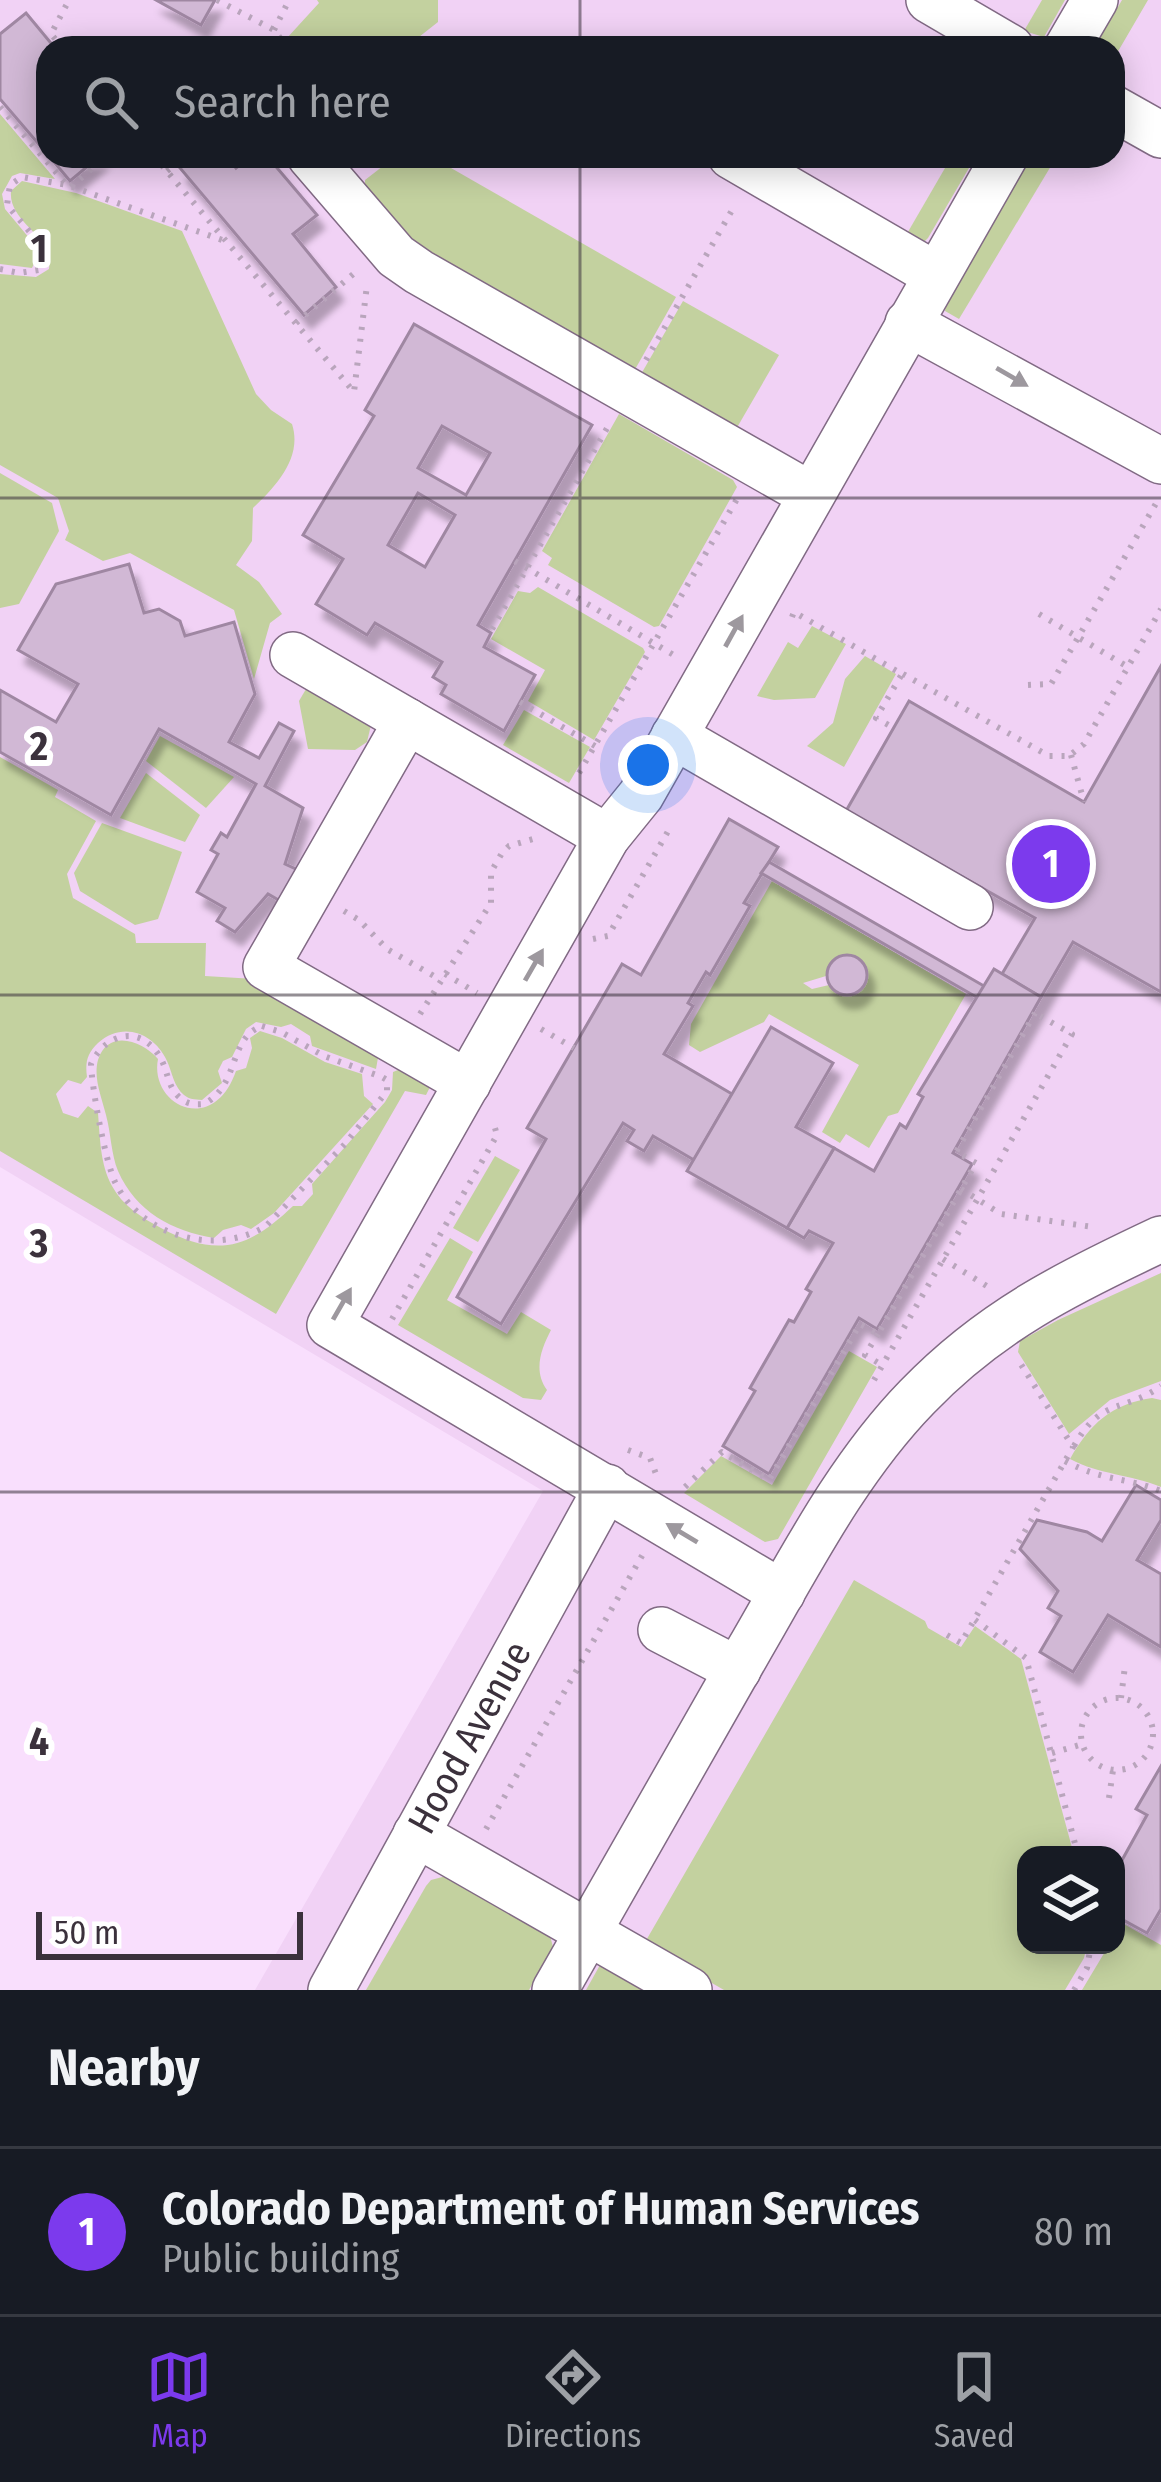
<!DOCTYPE html>
<style>
:root{--surface:#171b24;--page:#20242c;--text:#f1f3f6;--muted:#9ea1a6;--line:#363941;--accent:#7c3aed}
body{margin:0;font-family:"Fira Sans Condensed",sans-serif;background:var(--page);color:var(--text)}
.controls{position:absolute;right:36px;bottom:36px;display:grid;overflow:hidden;border-radius:24px;box-shadow:0 6px 30px #0003}
.controls button{width:108px;height:108px;display:grid;place-items:center;padding:0;border:0;border-bottom:3px solid var(--line);background:var(--surface);color:var(--text);font:60px sans-serif}
.scale{position:absolute;left:36px;bottom:30px;width:267px;box-sizing:border-box;padding-left:12px;border:6px solid #3b313c;border-top:0;font-size:33px;line-height:42px;white-space:nowrap;color:#3b313c;-webkit-text-stroke:9px #fff;paint-order:stroke}
.you{position:absolute;left:648px;top:765px;width:42px;height:42px;margin:-30px;border:9px solid #fff;border-radius:50%;background:#1a73e8;box-shadow:0 0 0 18px #1a73e833}
.badge{display:grid;place-items:center;width:78px;height:78px;border-radius:50%;background:var(--accent);color:#fff;font-size:39px;font-weight:700}
.pin{position:absolute;translate:-50% -50%;border:6px solid #fff;box-shadow:0 3px 12px #0006}
.list{margin:0;padding:0;list-style:none}
h2{display:flex;justify-content:space-between;align-items:center;height:156px;margin:0;padding:0 48px;font-size:51px}
h2 small{font-size:39px;font-weight:400;color:var(--muted)}
.list li{display:grid;grid-template-columns:78px 1fr auto;gap:36px;align-items:center;box-sizing:border-box;height:168px;padding:0 48px;border-top:3px solid var(--line)}
.list b{display:block;font-size:45px;white-space:nowrap}
.list p{margin:0;font-size:39px;white-space:nowrap;color:var(--muted)}
.list em{font-size:39px;font-style:normal;color:var(--muted)}
.icon{flex:none;width:66px;height:66px;fill:none;stroke:currentColor;stroke-width:2;stroke-linecap:round;stroke-linejoin:round}
.map{position:relative;flex:none;width:1161px;height:1990px;overflow:hidden}
.search{position:absolute;background:var(--surface);box-shadow:0 6px 30px #0003;left:36px;right:36px;top:36px;height:132px;display:flex;align-items:center;gap:30px;box-sizing:border-box;padding:0 42px;border-radius:36px;color:var(--muted);font-size:45px}
.sheet{height:324px;background:var(--surface)}
nav{display:flex;justify-content:space-around;align-items:center;box-sizing:border-box;height:168px;border-top:3px solid var(--line);background:var(--surface);font-size:33px;color:var(--muted)}
nav a{display:grid;justify-items:center;gap:6px}
nav .on{color:var(--accent)}
.map>svg:first-child{display:block}
.built{fill:#f1d2f5;fill-rule:evenodd}
.green{fill:#c3d19f;fill-rule:evenodd}
.building{fill:#d1b8d5;stroke:#9f87a2;stroke-width:3;fill-rule:evenodd;filter:url(#shadow)}
.lines{fill:none;stroke-linecap:round;stroke-linejoin:round}
.minor-casing{stroke:#816a84;stroke-width:48}
.path{stroke:#b9a5bc;stroke-width:6;stroke-dasharray:3 9;stroke-linecap:butt}
.minor{stroke:#fff;stroke-width:45}
.oneway{fill:#9d989e}
.grid{fill:none;stroke:#3b313c;stroke-width:3;stroke-opacity:0.55}
.labels{text-anchor:middle;dominant-baseline:central;stroke-width:12;stroke-linejoin:round;paint-order:stroke}
.street-label{font-size:39px;fill:#3b313c;stroke:#fff}
.grid-label{font-size:39px;text-anchor:middle;font-weight:bold;fill:#3b313c;stroke:#fff;stroke-width:12;stroke-linejoin:round;paint-order:stroke}
</style>
<div class="map">
<svg width="1161" height="1990" viewBox="0 0 1161 1990">
<defs>
<filter id="shadow"><feDropShadow dx="7" dy="13" stdDeviation="3" flood-color="#0004"/></filter>
</defs>
<rect width="100%" height="100%" fill="#f9dffd"/>
<path class="built" d="M 0,0 L 1161,0 L 1161,1990 L 255,1990 L 543,1491 L 0,1167 ZM 48,48 L 1113,48 L 1113,156 L 48,156 ZM 1026,1855 L 1116,1855 L 1116,1945 L 1026,1945 Z"/>
<g class="green">
<polygon points="317,0 438,0 438,22 405,48 296,48 287,38 319,3"/>
<polygon points="1042,0 1065,0 1044,37 1024,31"/>
<polygon points="1122,0 1148,0 1113,60 1113,48 1094,48"/>
<polygon points="0,114 55,179 20,173 12,176 2,194 5,209 40,251 32,268 0,264"/>
<polygon points="396,156 430,156 676,297 633,373 416,245 365,187 365,180"/>
<polygon points="952,156 976,156 928,238 923,243 905,237"/>
<polygon points="1031,156 1057,156 959,319 945,311 946,304"/>
<path d="M 22,181 L 76,193 L 182,231 L 256,394 L 271,410 L 292,424 C 303,458 275,487 253,508 L 252,541 L 236,565 L 259,582 L 282,614 L 270,623 L 254,679 L 234,610 L 130,553 L 103,561 L 65,540 L 69,531 L 58,498 L 0,465 L 0,274 L 36,277 L 49,269 C 53,234 8,223 11,191 Z"/>
<polygon points="683,301 779,355 735,431 640,376"/>
<polygon points="619,414 733,480 737,487 659,626 654,627 548,565 552,558 542,551"/>
<polygon points="0,473 52,503 59,531 19,604 0,608"/>
<polygon points="538,587 643,648 645,652 594,740 528,701 545,670 491,639 518,591 530,593"/>
<polygon points="812,626 846,644 815,698 774,700 757,696 788,642 798,648"/>
<polygon points="865,656 896,674 844,767 807,746 833,723 845,679"/>
<polygon points="309,684 371,725 367,742 355,750 308,749 299,701"/>
<polygon points="524,710 590,747 569,783 503,745"/>
<polygon points="160,736 234,777 206,808 146,761"/>
<path d="M 0,757 L 58,790 L 55,797 L 96,821 L 67,874 L 73,898 L 135,934 L 136,943 L 206,943 L 205,976 L 255,979 L 379,1052 L 376,1069 L 312,1046 L 310,1036 L 291,1024 L 281,1027 L 256,1022 L 246,1029 L 232,1057 L 223,1061 L 218,1071 L 222,1083 L 202,1100 C 194,1099 190,1100 184,1095 C 174,1087 172,1072 167,1061 C 154,1033 123,1021 98,1043 C 87,1053 85,1063 87,1077 L 81,1084 L 68,1080 L 56,1094 L 63,1113 L 78,1118 L 88,1106 L 98,1113 C 100,1137 100,1164 112,1186 C 122,1205 142,1218 161,1228 C 217,1258 248,1249 293,1206 L 302,1206 L 313,1194 L 312,1184 L 385,1102 L 392,1090 L 393,1072 L 403,1068 L 431,1085 L 426,1095 L 405,1091 L 276,1314 L 0,1151 Z"/>
<polygon points="146,773 200,815 185,842 120,818"/>
<polygon points="102,823 182,852 158,919 135,925 80,891 74,873"/>
<path d="M 772,881 L 966,994 L 898,1113 L 888,1116 L 869,1148 L 846,1134 L 840,1143 L 822,1132 L 859,1065 L 769,1014 L 764,1022 L 700,1052 L 689,1045 L 691,1024 ZM 848,954 L 864,964 L 868,978 L 861,991 L 844,995 L 829,985 L 812,989 L 803,983 L 826,976 L 834,959 Z"/>
<path d="M 260,1031 L 282,1038 L 325,1062 L 362,1074 L 364,1096 L 373,1104 L 274,1213 L 251,1229 L 241,1225 L 223,1230 L 214,1238 C 172,1231 136,1212 118,1171 C 111,1154 111,1133 106,1115 C 102,1098 93,1078 98,1060 C 108,1028 143,1041 158,1059 C 149,1105 213,1137 236,1071 L 246,1068 L 252,1048 L 250,1038 Z"/>
<polygon points="495,1156 520,1170 478,1242 453,1228"/>
<path d="M 450,1238 L 473,1252 L 447,1300 L 507,1334 L 521,1312 L 551,1330 C 541,1349 533,1371 547,1390 L 541,1400 L 523,1398 L 398,1325 Z"/>
<polygon points="1161,1273 1161,1381 1110,1400 1069,1434 1018,1352 1020,1341 1058,1320"/>
<polygon points="849,1351 877,1367 778,1539 765,1542 684,1493 721,1456 772,1485"/>
<path d="M 1152,1398 L 1161,1400 L 1161,1487 C 1130,1474 1100,1475 1070,1459 C 1090,1424 1111,1404 1152,1398 Z"/>
<polygon points="854,1580 925,1621 928,1628 961,1647 975,1626 1021,1659 1074,1855 1026,1855 1026,1945 1087,1945 1084,1958 1065,1990 724,1990 644,1944"/>
<polygon points="450,1875 549,1932 553,1947 529,1990 366,1990 426,1886 431,1880"/>
<polygon points="1122,1923 1161,1945 1161,1990 1082,1990 1109,1945 1116,1945 1116,1933"/>
<polygon points="600,1965 608,1965 653,1990 586,1990"/>
</g>
<g class="building">
<polygon points="156,0 215,0 201,25"/>
<polygon points="26,13 55,48 48,48 48,155 0,99 0,34"/>
<polygon points="49,156 100,156 70,181"/>
<polygon points="194,156 226,156 236,168 250,156 267,156 317,215 293,234 336,287 304,315 180,168"/>
<path d="M 414,324 L 592,425 L 478,625 L 491,633 L 484,647 L 535,675 L 504,731 L 441,694 L 446,685 L 433,677 L 442,662 L 375,623 L 367,635 L 316,604 L 343,559 L 303,535 L 374,416 L 365,410 ZM 442,426 L 490,453 L 466,495 L 418,468 ZM 418,493 L 455,515 L 425,567 L 388,545 Z"/>
<polygon points="129,564 144,613 159,609 180,621 185,636 234,622 255,694 229,742 259,758 279,723 294,731 265,786 303,808 285,864 300,871 282,902 268,894 235,932 217,921 225,908 197,892 218,854 211,850 221,833 227,837 256,784 159,729 111,815 0,752 0,690 56,722 78,684 18,650 56,584"/>
<polygon points="1161,666 1161,992 1073,942 1041,997 1002,974 1035,918 846,811 909,701 1084,802"/>
<polygon points="729,819 778,847 744,903 750,906 710,975 706,972 688,1003 693,1006 664,1054 732,1094 694,1160 653,1136 644,1151 627,1141 634,1130 623,1123 501,1324 457,1297 546,1139 527,1128 622,964 641,975"/>
<polygon points="769,862 984,986 978,998 761,873"/>
<circle cx="847" cy="975" r="20"/>
<polygon points="994,969 1041,997 953,1153 972,1164 877,1329 859,1318 769,1474 723,1446 755,1391 750,1388 789,1320 794,1322 811,1292 806,1289 833,1243 809,1231 804,1238 787,1228 834,1148 874,1171 900,1124 906,1128 923,1097 918,1094"/>
<polygon points="771,1027 833,1063 796,1127 834,1148 787,1228 687,1171"/>
<polygon points="1136,1485 1161,1500 1161,1520 1137,1560 1161,1574 1161,1647 1108,1615 1073,1672 1040,1652 1061,1616 1048,1608 1058,1591 1020,1549 1037,1520 1087,1532 1102,1541"/>
<polygon points="1161,1766 1161,1909 1147,1933 1116,1916 1116,1871 1147,1815 1136,1809"/>
</g>
<g class="lines">
<g class="minor-casing">
<g id="minor">
<polyline points="929,0 1011,48"/>
<polyline points="1067,48 1095,0"/>
<polyline points="1113,108 1161,135"/>
<polyline points="310,156 396,256 419,272 811,495"/>
<polyline points="731,156 936,275"/>
<polyline points="908,323 1161,461"/>
<polyline points="293,655 607,837"/>
<polyline points="407,721 266,967 468,1083"/>
<polyline points="674,736 970,907"/>
<polyline points="782,1593 330,1325 607,837 641,795 1005,156"/>
<polyline points="661,1630 738,1670"/>
<polyline points="416,1834 689,1990"/>
<path id="s1" d="M 331,1990 L 607,1487"/>
<path d="M 555,1990 C 620,1876 685,1762 750,1648 C 800,1562 847,1469 917,1397 C 990,1321 1067,1283 1161,1239"/>
</g>
</g>
<g class="path">
<polyline points="217,0 274,30 288,48"/>
<polyline points="274,30 289,0"/>
<polyline points="63,48 51,34 69,0"/>
<polyline points="0,107 67,185"/>
<polyline points="154,156 354,392 367,285"/>
<polyline points="167,171 185,156"/>
<polyline points="71,187 106,156"/>
<polyline points="0,269 19,273 39,270 44,259 40,244 7,205 10,185 22,177 67,185 225,241"/>
<polyline points="296,323 358,270"/>
<polyline points="646,360 735,205"/>
<polyline points="515,561 677,657"/>
<polyline points="1039,614 1128,667"/>
<polyline points="792,617 794,612 902,674 876,718 894,728"/>
<polyline points="492,629 610,423"/>
<polyline points="903,674 1049,756 1069,756 1084,744 1161,609"/>
<polyline points="1028,685 1051,684 1158,500"/>
<polyline points="520,702 595,746"/>
<polyline points="1071,755 1084,802"/>
<polyline points="579,773 737,499"/>
<polyline points="344,911 359,920 387,949 441,980"/>
<polyline points="593,939 608,936 671,826"/>
<polyline points="445,974 477,993"/>
<polyline points="420,1014 491,903 491,872 502,853 509,846 533,839"/>
<path d="M 262,1026 L 281,1032 L 324,1056 L 382,1077 L 387,1080 L 387,1091 L 345,1144 L 266,1226 C 216,1256 142,1238 115,1182 C 105,1160 92,1089 91,1064 C 107,1031 144,1024 162,1061 C 168,1073 168,1086 178,1096 C 186,1104 193,1105 204,1104 C 240,1085 228,1038 262,1026 Z"/>
<polyline points="541,1029 574,1048"/>
<polyline points="961,1189 1001,1214 1093,1227"/>
<polyline points="943,1259 990,1288"/>
<polyline points="392,1319 497,1135 493,1121"/>
<polyline points="878,1334 865,1355 882,1365"/>
<polyline points="874,1380 1072,1034 1033,1012"/>
<path d="M 1074,1446 C 1102,1396 1124,1413 1161,1386"/>
<polyline points="628,1450 650,1458 656,1474"/>
<path d="M 1065,1461 C 1102,1481 1125,1477 1161,1491"/>
<polyline points="685,1487 722,1452 769,1480 860,1324 878,1334 976,1163 956,1152 1035,1013"/>
<polyline points="975,1620 1026,1658 1078,1855"/>
<polyline points="947,1635 961,1643 1073,1447 1017,1358"/>
<circle cx="1117" cy="1734" r="36"/>
<polyline points="1121,1698 1125,1666"/>
<polyline points="1052,1753 1083,1744"/>
<polyline points="1109,1798 1113,1770"/>
<polyline points="486,1829 643,1554"/>
<polyline points="1074,1990 1087,1968 1091,1945"/>
</g>
<use href="#minor" class="minor"/>
</g>
<defs><path id="oneway-solid" d="M-6-.8H1V-3.2L6.5 0L1 3.2V.8H-6Z" transform="scale(3)"/></defs>
<g class="oneway">
<use href="#oneway-solid" transform="translate(1012 377) rotate(30)"/>
<use href="#oneway-solid" transform="translate(734 631) rotate(-61)"/>
<use href="#oneway-solid" transform="translate(534 965) rotate(-60)"/>
<use href="#oneway-solid" transform="translate(342 1304) rotate(-60)"/>
<use href="#oneway-solid" transform="translate(682 1533) rotate(-149)"/>
</g>
<path class="grid" d="M 580,0 L 580,48M 580,156 L 580,1990M 0,498 L 1161,498M 0,995 L 1161,995M 0,1492 L 1161,1492"/>
<g class="labels">
<g class="street-label">
<text stroke="none"><textPath href="#s1" startOffset="288">Hood Avenue</textPath></text>
</g>
</g>
<g class="grid-label">
<text x="39" y="262">1</text>
<text x="39" y="760">2</text>
<text x="39" y="1257">3</text>
<text x="39" y="1755">4</text>
</g>
</svg>
<div class="controls">
<button><svg class="icon" aria-label="layers" viewBox="0 0 24 24"><path d="M12 4l9 5-9 5-9-5zM3 14l9 5 9-5"/></svg></button>
</div>
<div class="scale">50 m</div>
<div class="you"></div>
<div class="pin badge" style="left:1051px;top:864px">1</div>
<div class="search"><svg class="icon" aria-label="search" viewBox="0 0 24 24"><circle cx="10" cy="10" r="6"/><path d="M15 15l6 6"/></svg>Search here</div>
</div>
<section class="sheet">
<h2>Nearby<small></small></h2>
<ul class="list">
<li><span class="badge">1</span><div><b>Colorado Department of Human Services</b><p>Public building</p></div><em>80 m</em></li>
</ul>
</section>
<nav>
<a class="on"><svg class="icon" aria-label="map" viewBox="0 0 24 24"><path d="M3 6l6-2 6 2 6-2v14l-6 2-6-2-6 2zM9 4v14M15 6v14"/></svg>Map</a>
<a><svg class="icon" aria-label="directions" viewBox="0 0 24 24"><path d="M12 3l9 9-9 9-9-9zM9 14v-3h6M13 9l2 2-2 2"/></svg>Directions</a>
<a><svg class="icon" aria-label="saved" viewBox="0 0 24 24"><path d="M7 4h10v16l-5-4-5 4z"/></svg>Saved</a>
</nav>
